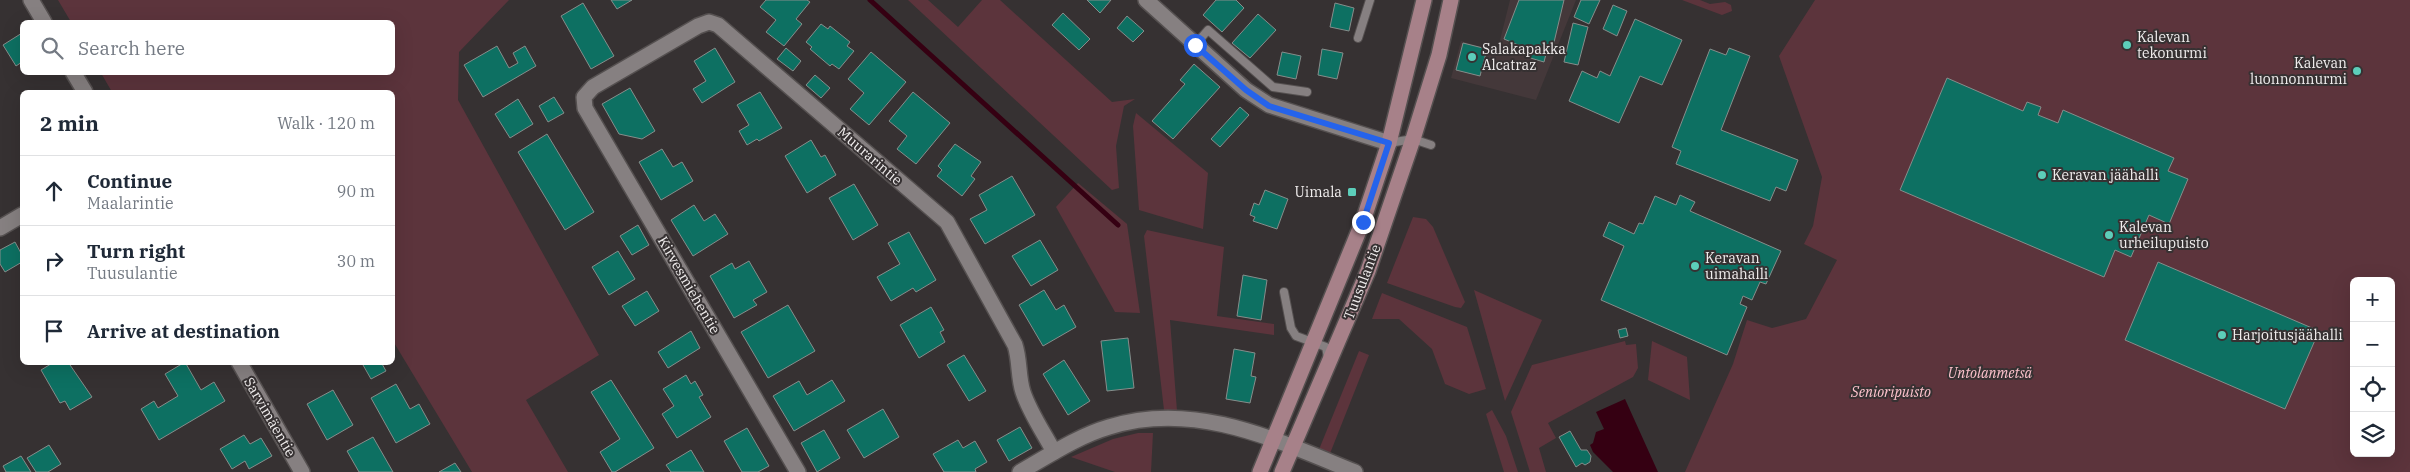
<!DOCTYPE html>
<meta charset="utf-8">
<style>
:root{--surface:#fff;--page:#f6f6f7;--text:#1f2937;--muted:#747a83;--line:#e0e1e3}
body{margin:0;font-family:"IBM Plex Serif",serif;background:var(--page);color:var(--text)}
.controls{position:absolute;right:15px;bottom:15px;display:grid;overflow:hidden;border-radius:8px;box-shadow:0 5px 20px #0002}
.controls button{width:45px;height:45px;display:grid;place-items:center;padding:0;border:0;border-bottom:1px solid var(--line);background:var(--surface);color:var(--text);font:25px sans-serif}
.stop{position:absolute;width:15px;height:15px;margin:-11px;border:4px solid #2563eb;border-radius:50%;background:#fff}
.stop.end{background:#2563eb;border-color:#fff;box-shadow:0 1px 5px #0008}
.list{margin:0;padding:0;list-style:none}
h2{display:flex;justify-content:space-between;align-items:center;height:65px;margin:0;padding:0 20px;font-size:21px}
h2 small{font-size:16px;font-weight:400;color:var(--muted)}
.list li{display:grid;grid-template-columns:32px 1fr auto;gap:15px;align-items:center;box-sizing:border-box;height:70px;padding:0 20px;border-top:1px solid var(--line)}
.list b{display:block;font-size:19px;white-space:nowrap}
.list p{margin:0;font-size:16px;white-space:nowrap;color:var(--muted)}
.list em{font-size:16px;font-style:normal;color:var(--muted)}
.icon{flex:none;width:28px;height:28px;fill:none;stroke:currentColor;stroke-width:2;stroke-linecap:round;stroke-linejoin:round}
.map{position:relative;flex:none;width:2410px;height:472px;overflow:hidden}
.search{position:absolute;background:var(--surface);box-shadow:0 5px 20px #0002;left:20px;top:20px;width:375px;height:55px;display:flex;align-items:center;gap:12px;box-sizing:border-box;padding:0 18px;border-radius:8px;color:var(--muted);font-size:19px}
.panel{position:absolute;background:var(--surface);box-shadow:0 5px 20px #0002;left:20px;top:90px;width:375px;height:275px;border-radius:8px}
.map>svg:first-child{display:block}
.built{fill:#44383a}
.green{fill:#5c343c;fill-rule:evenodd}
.water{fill:#350012}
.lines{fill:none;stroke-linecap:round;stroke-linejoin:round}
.stream{stroke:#350012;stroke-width:5}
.building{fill:#0d7062;stroke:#868d8b}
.lane-casing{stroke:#555050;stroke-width:10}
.street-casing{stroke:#555050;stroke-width:18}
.secondary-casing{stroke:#555050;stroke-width:18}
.lane{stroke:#868081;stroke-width:8}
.street{stroke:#868081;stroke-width:15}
.secondary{stroke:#a78189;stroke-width:15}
.route{stroke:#2563eb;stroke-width:6}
.poi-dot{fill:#5cceba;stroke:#363132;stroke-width:2}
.labels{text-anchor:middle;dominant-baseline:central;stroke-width:4;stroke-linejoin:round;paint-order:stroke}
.poi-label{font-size:14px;fill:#f0eded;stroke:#363132;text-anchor:start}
.street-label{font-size:14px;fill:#f0eded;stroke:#363132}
.park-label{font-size:14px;font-style:italic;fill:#fec3cd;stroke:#363132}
</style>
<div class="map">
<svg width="2410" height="472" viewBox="0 0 2410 472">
<rect width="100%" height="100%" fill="#363132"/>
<polygon class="built" points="1510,0 1576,0 1536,100 1451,78 1461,41 1497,52"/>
<g class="green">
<polygon points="58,0 509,0 459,52 458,100 599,355 526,400 568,472 472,472 393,341 392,92 112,92 101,73 392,72 392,22 71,22"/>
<polygon points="908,0 928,0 958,27 982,0 1000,0 1112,102 1135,99 1124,106 1116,146 1119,188 1112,190"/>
<polygon points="1682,0 1700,0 1710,4 1725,2 1731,5 1732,11 1722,15"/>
<path d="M 1815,0 L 2410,0 L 2410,472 L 1685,472 L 1733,364 L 1747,320 L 1772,328 L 1806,319 L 1837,260 L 1804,244 L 1813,226 L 1822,177 L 1779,56 ZM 2354,281 L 2391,281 L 2391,453 L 2354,453 Z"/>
<polygon points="1136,113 1208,173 1203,229 1139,210 1133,126"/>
<polygon points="1078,183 1127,224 1140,313 1115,312 1056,207"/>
<polygon points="1413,217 1426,219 1433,227 1465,302 1461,308 1455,307 1387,283"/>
<polygon points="1147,230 1224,247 1217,316 1274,324 1274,335 1170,320 1177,411 1164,410 1144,236"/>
<polygon points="1474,290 1542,320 1505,401"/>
<polygon points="1382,293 1467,327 1486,389 1469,394 1445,384 1432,349 1399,319 1372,319"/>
<polygon points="1625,341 1626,345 1636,344 1638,368 1633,377 1548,423 1556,438 1539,448 1546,472 1530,472 1511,412 1532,365"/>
<polygon points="1652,341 1687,357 1690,400 1648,380"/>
<polygon points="1359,351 1369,355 1329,456 1318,452"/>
<polygon points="1492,410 1506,436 1518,472 1504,472 1486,414"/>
<polygon points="1138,433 1153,433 1151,472 1115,472 1071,457 1113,439"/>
</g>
<polygon class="water" points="1625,399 1658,472 1613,472 1593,452 1590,445 1593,443 1596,432 1604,429 1596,412"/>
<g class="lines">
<polyline class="stream" points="870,0 1118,225"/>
</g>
<g class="building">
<polygon points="611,0 632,0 617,9"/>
<polygon points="766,0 807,0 810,2 796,19 802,24 784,46 766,32 776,20 760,7"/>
<polygon points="1087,0 1111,0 1100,13"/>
<polygon points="1216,0 1236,0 1244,8 1222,32 1203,15"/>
<polygon points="1519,0 1564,0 1551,55 1546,54 1544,62 1527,57 1530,50 1504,39"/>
<polygon points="1581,0 1600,0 1589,24 1574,17"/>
<polygon points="583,3 614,56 591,69 561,16"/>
<polygon points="1335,3 1354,8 1349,31 1330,27"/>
<polygon points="1613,5 1627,11 1617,36 1603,29"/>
<polygon points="1063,13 1090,39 1079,50 1052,25"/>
<polygon points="1258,14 1276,30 1250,58 1232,43"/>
<polygon points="1127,16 1144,31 1133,42 1117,28"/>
<polygon points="1635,19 1682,40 1662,85 1640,76 1619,123 1569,101 1582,71 1597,78 1600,71 1610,76"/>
<polygon points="1573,23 1588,27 1578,65 1564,62"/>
<polygon points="821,24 828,29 830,26 850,42 847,46 854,51 839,69 832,64 830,66 810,49 812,47 806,42"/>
<polygon points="22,33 22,62 16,66 3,45"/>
<polygon points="1463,43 1487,49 1480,76 1456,70"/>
<polygon points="497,46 509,68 518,63 513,53 525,46 536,66 483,97 464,65"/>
<polygon points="715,48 735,82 702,103 693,89 706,81 694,61"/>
<polygon points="786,48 801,61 793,71 777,59"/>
<polygon points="1729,48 1750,56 1721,130 1798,160 1786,191 1776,187 1770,201 1676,164 1681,151 1672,147 1710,49 1726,55"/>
<polygon points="1322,49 1343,53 1337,79 1318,75"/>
<polygon points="871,52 906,82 869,125 850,109 864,93 848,79"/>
<polygon points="1282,52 1301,56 1296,79 1277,75"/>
<polygon points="1194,64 1220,87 1173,139 1152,121 1185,84 1180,80"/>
<polygon points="815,75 830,88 821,98 806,85"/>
<polygon points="1947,78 2023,111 2027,102 2041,107 2038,115 2058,123 2063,110 2174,158 2168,171 2188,179 2169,224 2149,215 2131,257 2115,250 2104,277 1900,190"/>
<polygon points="630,88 655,131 642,139 619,134 602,104"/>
<polygon points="760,92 782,128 759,141 757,139 747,145 739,131 749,125 737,105"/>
<polygon points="913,92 950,123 916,164 897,149 907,136 889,121"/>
<polygon points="554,97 564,113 548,122 539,106"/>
<polygon points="518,99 533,124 510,138 495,114"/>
<polygon points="1240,107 1249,115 1220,147 1211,139"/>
<polygon points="547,134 594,212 565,230 518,152"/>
<polygon points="811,140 821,157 825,155 836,175 807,193 785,156"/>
<polygon points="955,144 981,162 971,176 975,179 962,196 937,176 942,170 938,166"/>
<polygon points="662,149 673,167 682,162 693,181 661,200 639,162"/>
<polygon points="1012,176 1035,215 985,244 970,219 987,210 979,195"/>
<polygon points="854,184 878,225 853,240 829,198"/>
<polygon points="1265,190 1288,199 1277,229 1253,221 1255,217 1250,215 1254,203 1259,205"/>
<polygon points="1680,195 1695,202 1690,211 1781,251 1766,284 1760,282 1752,300 1743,296 1740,304 1747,307 1727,355 1601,300 1624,246 1603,236 1609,222 1634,234 1639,223 1643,224 1655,196 1676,205"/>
<polygon points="694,205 704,221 715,214 728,234 693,256 671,220"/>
<polygon points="638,225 649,245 632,255 620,236"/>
<polygon points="909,232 936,280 916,292 913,288 891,301 877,277 900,264 888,243"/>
<polygon points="1040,240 1058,270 1031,286 1012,256"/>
<polygon points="15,242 22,255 22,262 5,272 0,264 0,250"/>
<polygon points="618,251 635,279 609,295 592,267"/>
<polygon points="749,261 767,292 753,300 757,305 734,318 710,276 732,263 735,269"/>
<polygon points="2158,262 2319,331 2285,409 2125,340"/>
<polygon points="1243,275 1267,280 1261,320 1237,316"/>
<polygon points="1044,290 1056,310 1064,305 1076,327 1043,346 1019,305"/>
<polygon points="647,291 659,311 635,326 622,306"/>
<polygon points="788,305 815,351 768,378 741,332"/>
<polygon points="931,307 944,330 940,332 945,342 919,358 900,325"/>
<polygon points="1626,328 1628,336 1620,338 1618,330"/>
<polygon points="691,331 700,348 668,368 658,352"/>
<polygon points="1128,338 1134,388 1107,391 1101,341"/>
<polygon points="1234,349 1255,353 1251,376 1256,377 1250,403 1226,399"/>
<polygon points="964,355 986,391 969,401 947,365"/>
<polygon points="1064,360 1090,401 1068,415 1043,374"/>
<polygon points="54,362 68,362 92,397 70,410 65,401 60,403 41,370"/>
<polygon points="185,362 201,390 214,382 225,401 159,440 141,409 154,401 158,408 178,396 165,374"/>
<polygon points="367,362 381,362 386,371 371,379 363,365"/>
<polygon points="686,375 691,384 695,381 703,395 699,397 711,417 677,438 662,414 674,406 663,389"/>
<polygon points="611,380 654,448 615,472 612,472 600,452 620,439 591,392"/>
<polygon points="832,380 845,401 794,431 773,396 799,381 807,395"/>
<polygon points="396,384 410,409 419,404 430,424 396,443 371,398"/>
<polygon points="333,390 353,425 327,440 307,404"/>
<polygon points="883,409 899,437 864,458 847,430"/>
<polygon points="1020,427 1032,448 1009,461 997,440"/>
<polygon points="747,428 769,466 758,472 742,472 724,441"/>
<polygon points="824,430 840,458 817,472 801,443"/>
<polygon points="1570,431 1581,450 1587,450 1591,456 1590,462 1585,465 1582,463 1576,467 1559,437"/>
<polygon points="244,435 250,444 261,438 272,456 249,469 245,461 232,469 220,449"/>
<polygon points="373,437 393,472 359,472 347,451"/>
<polygon points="958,440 963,448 975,441 987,462 975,469 976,472 944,472 933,454"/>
<polygon points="49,445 61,464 48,472 36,472 27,458"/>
<polygon points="691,450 704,472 671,472 666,465"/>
<polygon points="21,456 31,472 6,472 3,466"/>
<polygon points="455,463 461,472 439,472"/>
</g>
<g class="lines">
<g class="lane-casing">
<g id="lane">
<polyline points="1358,38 1370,0"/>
<polyline points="1195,45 1208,30 1273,87 1307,92"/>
<polyline points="1389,143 1413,139 1431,145"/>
<polyline points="1284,292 1291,328 1296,336 1326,347 1328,358"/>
</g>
</g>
<g class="street-casing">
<g id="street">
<polyline points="31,0 44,22"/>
<polyline points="1146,0 1246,90 1269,105 1389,143"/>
<polyline points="73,72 85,92"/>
<polyline points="0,228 22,215"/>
<polyline points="239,362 302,472"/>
<path d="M 798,472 L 585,108 L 584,97 L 593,87 L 698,26 L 709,22 L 718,25 L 947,222 L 1015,345 C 1020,360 1018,377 1023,392 C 1030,413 1044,433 1054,452"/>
<path d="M 1020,472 C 1048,456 1078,436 1109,427 C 1195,400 1276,440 1355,472"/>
</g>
</g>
<g class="secondary-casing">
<g id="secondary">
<polyline points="1260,472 1363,221 1389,143 1424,0"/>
<polyline points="1282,472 1368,271 1413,139 1439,55 1451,0"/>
</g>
</g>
<use href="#lane" class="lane"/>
<use href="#street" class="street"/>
<use href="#secondary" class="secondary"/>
</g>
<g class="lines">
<polyline class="route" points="1195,45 1246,90 1269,106 1389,143 1363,222"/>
</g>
<g class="poi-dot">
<circle cx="2127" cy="45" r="5"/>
<circle cx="1472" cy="57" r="5"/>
<circle cx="2357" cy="71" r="5"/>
<circle cx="2042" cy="175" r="5"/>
<rect x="1347" y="187" width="10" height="10" rx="2.5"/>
<circle cx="2109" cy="235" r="5"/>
<circle cx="1695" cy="266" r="5"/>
<circle cx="2222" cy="335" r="5"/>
</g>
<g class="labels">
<g class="poi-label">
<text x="2137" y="37">Kalevan<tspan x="2137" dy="16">tekonurmi</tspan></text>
<text x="1482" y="49">Salakapakka<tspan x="1482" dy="16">Alcatraz</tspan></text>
<text x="2347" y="63" text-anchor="end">Kalevan<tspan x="2347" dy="16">luonnonnurmi</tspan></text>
<text x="2052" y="175">Keravan jäähalli</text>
<text x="1342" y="192" text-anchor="end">Uimala</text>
<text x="2119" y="227">Kalevan<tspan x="2119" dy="16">urheilupuisto</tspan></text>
<text x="1705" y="258">Keravan<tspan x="1705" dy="16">uimahalli</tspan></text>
<text x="2232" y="335">Harjoitusjäähalli</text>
</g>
<g class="street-label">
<text transform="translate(870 156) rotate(41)">Muurarintie</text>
<text transform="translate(1362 282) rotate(-69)">Tuusulantie</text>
<text transform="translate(689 285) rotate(60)">Kirvesmiehentie</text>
<text transform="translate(270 417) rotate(60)">Sarvimäentie</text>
</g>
<g class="park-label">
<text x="1990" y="373">Untolanmetsä</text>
<text x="1891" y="392">Senioripuisto</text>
</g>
</g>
</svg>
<div class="controls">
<button>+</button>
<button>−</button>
<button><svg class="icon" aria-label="locate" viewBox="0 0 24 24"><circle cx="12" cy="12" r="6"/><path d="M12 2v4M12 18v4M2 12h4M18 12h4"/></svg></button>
<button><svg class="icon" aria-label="layers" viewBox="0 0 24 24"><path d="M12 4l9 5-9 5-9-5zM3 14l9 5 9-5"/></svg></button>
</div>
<div class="stop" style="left:1195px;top:45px"></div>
<div class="stop end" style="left:1363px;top:222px"></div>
<div class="search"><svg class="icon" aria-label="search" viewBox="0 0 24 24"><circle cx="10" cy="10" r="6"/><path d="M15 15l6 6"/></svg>Search here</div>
<section class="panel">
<h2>2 min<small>Walk · 120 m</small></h2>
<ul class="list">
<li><svg class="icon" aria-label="ahead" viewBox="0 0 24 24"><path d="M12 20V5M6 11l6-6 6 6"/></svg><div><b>Continue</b><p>Maalarintie</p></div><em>90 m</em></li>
<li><svg class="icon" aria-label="right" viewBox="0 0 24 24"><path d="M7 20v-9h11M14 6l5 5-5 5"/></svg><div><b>Turn right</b><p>Tuusulantie</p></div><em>30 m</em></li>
<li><svg class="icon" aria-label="arrive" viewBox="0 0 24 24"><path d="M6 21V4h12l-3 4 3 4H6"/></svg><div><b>Arrive at destination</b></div></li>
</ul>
</section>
</div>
